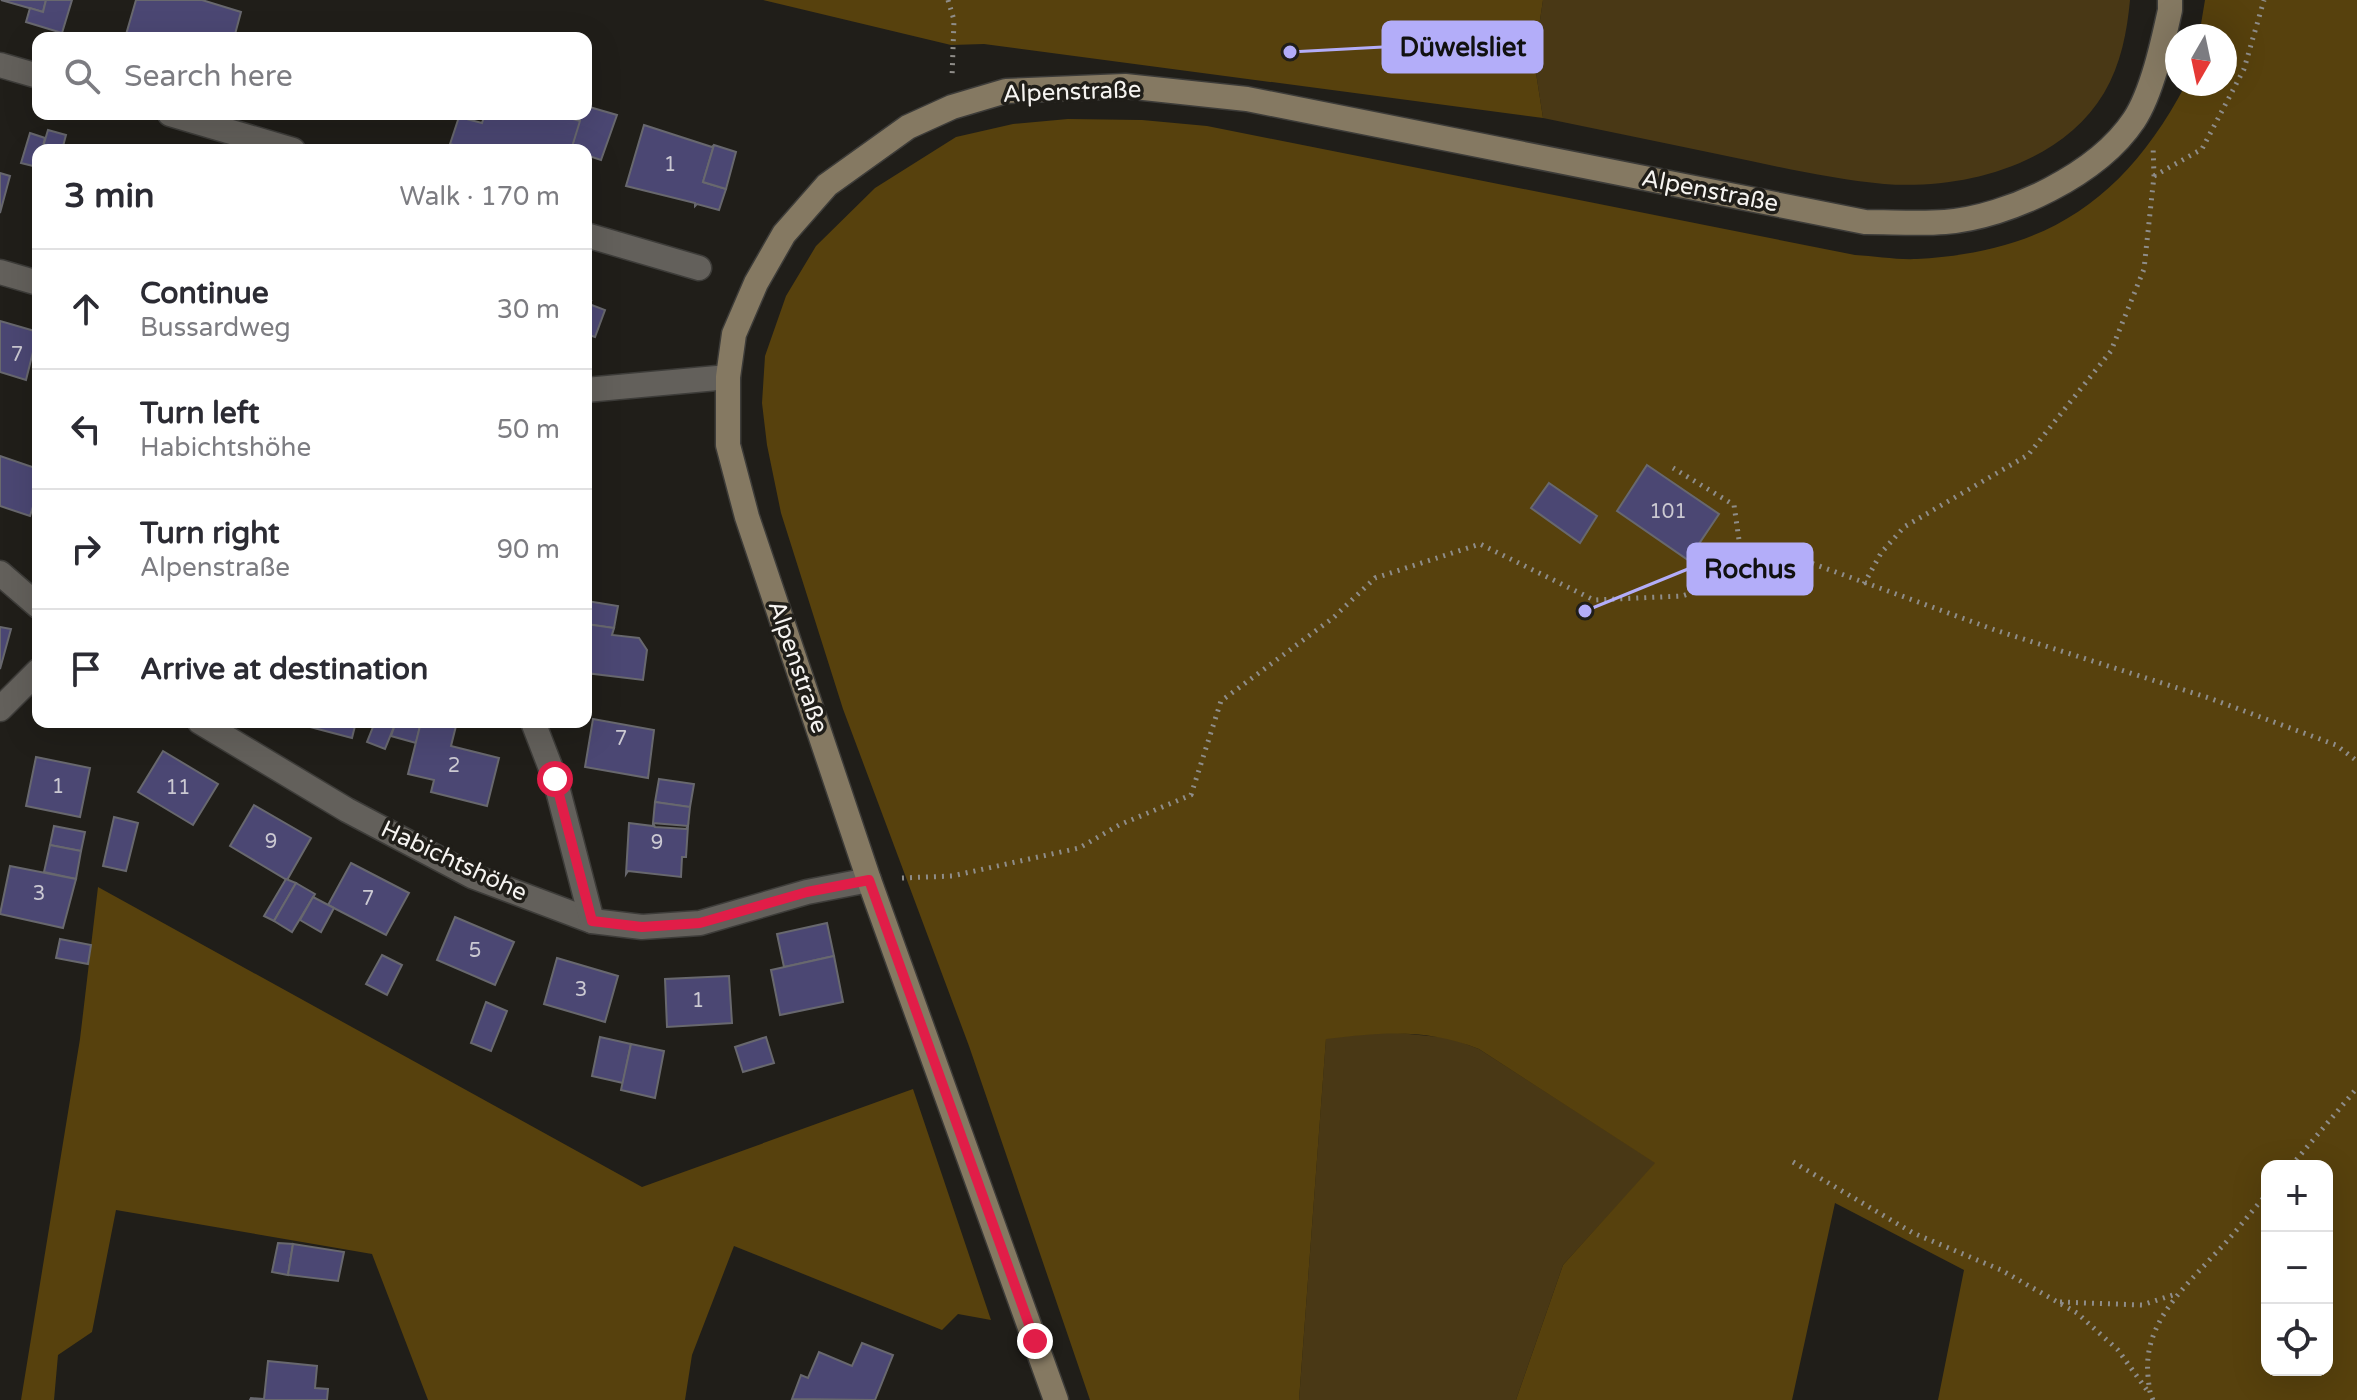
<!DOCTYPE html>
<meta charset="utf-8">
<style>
:root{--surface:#fff;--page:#f7f7f7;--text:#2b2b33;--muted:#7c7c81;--line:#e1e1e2}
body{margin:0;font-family:"Varela Round",sans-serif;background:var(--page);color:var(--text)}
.controls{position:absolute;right:24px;bottom:24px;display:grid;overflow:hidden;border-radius:16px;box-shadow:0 8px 32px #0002}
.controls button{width:72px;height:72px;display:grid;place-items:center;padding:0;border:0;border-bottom:2px solid var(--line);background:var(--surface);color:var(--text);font:40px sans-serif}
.compass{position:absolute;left:2165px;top:24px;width:72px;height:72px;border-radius:50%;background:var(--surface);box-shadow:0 8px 32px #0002;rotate:189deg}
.stop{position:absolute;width:24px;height:24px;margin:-18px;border:6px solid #e11d48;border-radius:50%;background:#fff}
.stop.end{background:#e11d48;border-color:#fff;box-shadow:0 2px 8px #0008}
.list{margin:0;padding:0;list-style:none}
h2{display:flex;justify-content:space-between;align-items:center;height:104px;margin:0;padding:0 32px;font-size:34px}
h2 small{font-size:26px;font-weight:400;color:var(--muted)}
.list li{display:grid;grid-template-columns:52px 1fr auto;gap:24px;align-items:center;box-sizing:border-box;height:120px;padding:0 32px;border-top:2px solid var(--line)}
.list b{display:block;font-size:30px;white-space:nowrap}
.list p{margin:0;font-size:26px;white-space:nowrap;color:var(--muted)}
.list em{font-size:26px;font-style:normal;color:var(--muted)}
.icon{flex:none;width:44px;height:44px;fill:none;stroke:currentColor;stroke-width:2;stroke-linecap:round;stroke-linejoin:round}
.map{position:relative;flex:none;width:2357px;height:1400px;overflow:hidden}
.search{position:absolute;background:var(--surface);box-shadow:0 8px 32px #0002;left:32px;top:32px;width:560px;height:88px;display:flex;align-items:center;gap:20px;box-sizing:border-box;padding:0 28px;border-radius:16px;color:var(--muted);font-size:30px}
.panel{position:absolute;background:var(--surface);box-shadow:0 8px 32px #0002;left:32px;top:144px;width:560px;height:584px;border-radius:16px}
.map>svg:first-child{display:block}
.green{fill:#493815}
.forest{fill:#57410d;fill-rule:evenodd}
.building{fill:#4b4773;stroke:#68686e;stroke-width:2}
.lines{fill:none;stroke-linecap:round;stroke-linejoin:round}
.street-casing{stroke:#3d3c39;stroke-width:27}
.secondary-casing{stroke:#3d3c39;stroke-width:27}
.path{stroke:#8f8d89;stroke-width:5;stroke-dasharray:2 6;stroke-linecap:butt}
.street{stroke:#63605b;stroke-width:24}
.secondary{stroke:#857962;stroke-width:24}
.route{stroke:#e11d48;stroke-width:10}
.labels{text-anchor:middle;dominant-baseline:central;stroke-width:7;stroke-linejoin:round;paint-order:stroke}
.number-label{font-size:20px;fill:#cbc9d2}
.street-label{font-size:24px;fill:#f6f4f1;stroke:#201e19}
.leader{fill:none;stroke:#b3adf9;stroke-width:3}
.callout-dot{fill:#b3adf9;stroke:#201e19;stroke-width:3}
.callout{fill:#b3adf9;stroke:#b3adf9;stroke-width:3}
.callout-label{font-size:26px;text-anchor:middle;font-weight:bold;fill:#111}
</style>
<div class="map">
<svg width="2357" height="1400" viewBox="0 0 2357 1400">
<rect width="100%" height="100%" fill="#201e19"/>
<g class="green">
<path d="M 1543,0 L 2130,0 C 2127,32 2121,64 2104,93 C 2061,165 1963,190 1884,184 C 1830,179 1775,166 1722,155 C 1663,143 1603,130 1543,118 L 1534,60 Z"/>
<polygon points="1388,1032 1450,1038 1479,1049 1656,1163 1563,1265 1516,1400 1299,1400 1326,1038"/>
</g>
<g class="forest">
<polygon points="763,0 1543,0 1534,60 1543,118 984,44 951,45"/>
<path d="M 2205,0 L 2357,0 L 2357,1400 L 1938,1400 L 1964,1270 L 1835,1203 L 1792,1400 L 1516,1400 L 1563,1265 L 1655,1163 L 1479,1049 C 1427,1028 1381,1032 1326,1039 L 1299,1400 L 1090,1400 L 969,1046 L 843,709 L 781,513 L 767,445 L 762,403 L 765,356 L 786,296 L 816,246 L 875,188 L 956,137 L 1013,124 L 1068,119 L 1142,120 L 1207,126 L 1855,255 C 1875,256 1897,260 1917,259 C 2048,252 2125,199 2186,84 L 2225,84 L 2225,36 L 2199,36 ZM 2267,1166 L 2327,1166 L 2327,1370 L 2267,1370 Z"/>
<polygon points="98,887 642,1187 913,1089 991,1320 958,1314 942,1330 734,1246 692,1355 685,1400 428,1400 372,1254 116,1210 92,1332 58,1355 54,1400 21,1400 80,1039"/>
</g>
<g class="building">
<polygon points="1,0 46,0 43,12"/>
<polygon points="46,0 72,0 62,33 26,22 30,8 43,12"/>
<polygon points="136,0 202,0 241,12 234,38 125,38"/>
<polygon points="586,106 617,115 601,160 586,155 586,150 571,150 581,114 586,114"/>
<polygon points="485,114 556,114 580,121 571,150 550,147 549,150 470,150 450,144 459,117 482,123"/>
<polygon points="644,125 712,147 714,145 703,182 726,189 719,210 697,204 695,206 695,203 626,186"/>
<polygon points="48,130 66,135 62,150 42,150"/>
<polygon points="30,133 45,138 42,150 38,150 37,167 21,163"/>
<polygon points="714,145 736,152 726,189 703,182"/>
<polygon points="0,173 10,176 0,213"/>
<polygon points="586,300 591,301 589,304 605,310 595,337 586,334"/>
<polygon points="0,321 38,332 26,380 0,372"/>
<polygon points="0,456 38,469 38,491 30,516 0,506"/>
<polygon points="1647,465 1719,514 1688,560 1617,511"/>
<polygon points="1549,483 1597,516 1580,543 1531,508"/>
<polygon points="587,601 618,606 614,628 586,624"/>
<polygon points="586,624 614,628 612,635 639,638 647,650 643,680 586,673"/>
<polygon points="0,627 11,629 0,669"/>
<polygon points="593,719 654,730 648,778 585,767"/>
<polygon points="291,722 356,722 352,738"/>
<polygon points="375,722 396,722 385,749 367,742"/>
<polygon points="396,722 421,722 416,743 391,736"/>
<polygon points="421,722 457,722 451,746 499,758 487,806 431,792 434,780 408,774"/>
<polygon points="163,751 218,784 193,825 138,792"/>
<polygon points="36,757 90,768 80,817 26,806"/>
<polygon points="659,779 694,784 690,807 655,802"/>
<polygon points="655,802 690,807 688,826 653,823"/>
<polygon points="254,805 311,838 287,880 230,846"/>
<polygon points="114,817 138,823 126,871 103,866"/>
<polygon points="629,823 653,826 653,823 655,827 686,829 688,826 686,857 682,857 681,877 628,871 626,874"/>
<polygon points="54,826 85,832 81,851 50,845"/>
<polygon points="50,845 81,851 76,879 44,872"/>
<polygon points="351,863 409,893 386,935 328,905"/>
<polygon points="10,866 76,879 63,928 0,914"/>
<polygon points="286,879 296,883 274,921 264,916"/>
<polygon points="296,883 315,894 292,932 274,921"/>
<polygon points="313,897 334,908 321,932 300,920"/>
<polygon points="455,917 514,942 495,985 437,960"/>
<polygon points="827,923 834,956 784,967 777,934"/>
<polygon points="60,939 91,945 88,964 56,958"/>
<polygon points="382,955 402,965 387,995 366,984"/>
<polygon points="834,956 843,1002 780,1015 771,970"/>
<polygon points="557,958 618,976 605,1022 544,1004"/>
<polygon points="729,976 732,1023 667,1027 665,979"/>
<polygon points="486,1002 507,1011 491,1051 471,1043"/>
<polygon points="600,1037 631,1044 623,1083 592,1076"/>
<polygon points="766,1037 774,1063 743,1072 735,1047"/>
<polygon points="631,1044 664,1051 655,1098 621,1090"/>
<polygon points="278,1243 293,1244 288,1275 272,1272"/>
<polygon points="293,1244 344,1252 338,1281 288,1275"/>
<polygon points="862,1343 893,1355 875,1400 792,1399 801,1375 808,1378 819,1352 852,1366"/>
<polygon points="268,1361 317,1366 315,1388 328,1389 327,1400 250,1400 251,1398 264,1399"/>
</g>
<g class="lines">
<g class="street-casing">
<g id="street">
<polyline points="0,65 38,76"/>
<polyline points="170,114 293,150"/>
<polyline points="586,235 699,268"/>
<polyline points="0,272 38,283"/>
<polyline points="586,390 728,377"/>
<polyline points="0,573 38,606"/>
<polyline points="0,709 38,671"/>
<polyline points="200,722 347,810 472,876 592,921 642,927 700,923 807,892 869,880"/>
<polyline points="533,722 555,779 592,921"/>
</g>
</g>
<g class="secondary-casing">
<path id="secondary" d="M 1056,1400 L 869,880 L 747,517 L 728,445 L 728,377 L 734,334 L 756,283 L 784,234 L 827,185 L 908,127 L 952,107 L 1006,91 L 1125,86 L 1247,99 L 1865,222 C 1892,222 1919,224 1945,222 C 2009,217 2098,174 2134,120 C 2152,93 2163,42 2170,10 L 2170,0"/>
</g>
<g class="path">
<polyline points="948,0 954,20 952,78"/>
<polyline points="2154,176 2202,149 2244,69 2264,0"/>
<polyline points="1741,554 1800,559 1995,630 2209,698 2336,745 2357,761"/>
<polyline points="1864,584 1881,553 1904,527 2028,455 2111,351 2144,269 2154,176 2153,145"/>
<polyline points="902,878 952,876 1079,848 1119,825 1191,795 1221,701 1333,618 1375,578 1480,544 1594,600 1682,596 1715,585 1741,554 1734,505 1673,468"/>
<polyline points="1793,1162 1913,1233 2001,1270 2077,1313 2118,1350 2149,1393"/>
<polyline points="2291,1166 2357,1088"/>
<polyline points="2060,1302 2142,1305 2176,1294"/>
<path d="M 2153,1400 C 2149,1392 2149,1385 2148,1376 C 2143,1324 2182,1290 2214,1255 C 2233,1236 2249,1214 2267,1194"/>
</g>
<use href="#street" class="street"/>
<use href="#secondary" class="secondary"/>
</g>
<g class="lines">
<polyline class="route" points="555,779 592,921 642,927 700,923 807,892 869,880 1035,1341"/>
</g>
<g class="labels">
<g class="number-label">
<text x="670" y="165">1</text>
<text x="17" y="355">7</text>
<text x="1668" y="512">101</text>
<text x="621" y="739">7</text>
<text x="454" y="766">2</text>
<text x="58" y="787">1</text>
<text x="178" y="788">11</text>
<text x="271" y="842">9</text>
<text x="657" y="843">9</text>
<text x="39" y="894">3</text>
<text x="368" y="899">7</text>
<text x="475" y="951">5</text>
<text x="581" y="990">3</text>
<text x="698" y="1001">1</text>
</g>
<g class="street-label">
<text transform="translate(1072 92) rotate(-2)">Alpenstraße</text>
<text transform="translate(1710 191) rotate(11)">Alpenstraße</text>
<text transform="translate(798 667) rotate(71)">Alpenstraße</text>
<text transform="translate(454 861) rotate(25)">Habichtshöhe</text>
</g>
</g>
<path class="leader" d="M1290 52L1383 47M1585 611L1688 569"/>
<g class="callout-dot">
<circle cx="1290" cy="52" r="8"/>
<circle cx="1585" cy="611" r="8"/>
</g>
<g class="callout">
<rect x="1383" y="22" width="159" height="50" rx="8"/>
<rect x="1688" y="544" width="124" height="50" rx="8"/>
</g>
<g class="callout-label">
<text x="1463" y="56">Düwelsliet</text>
<text x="1750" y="578">Rochus</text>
</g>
</svg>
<div class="controls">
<button>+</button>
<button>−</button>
<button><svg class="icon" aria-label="locate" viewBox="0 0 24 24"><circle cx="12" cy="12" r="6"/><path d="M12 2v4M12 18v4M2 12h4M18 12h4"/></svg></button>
</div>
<svg class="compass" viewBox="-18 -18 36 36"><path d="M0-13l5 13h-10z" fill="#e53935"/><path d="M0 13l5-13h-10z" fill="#7c7c81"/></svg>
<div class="stop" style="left:555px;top:779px"></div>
<div class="stop end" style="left:1035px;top:1341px"></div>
<div class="search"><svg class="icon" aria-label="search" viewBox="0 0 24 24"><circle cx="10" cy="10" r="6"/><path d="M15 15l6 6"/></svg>Search here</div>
<section class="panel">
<h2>3 min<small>Walk · 170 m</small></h2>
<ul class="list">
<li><svg class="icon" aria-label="ahead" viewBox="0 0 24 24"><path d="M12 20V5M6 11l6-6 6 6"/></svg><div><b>Continue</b><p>Bussardweg</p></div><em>30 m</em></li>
<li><svg class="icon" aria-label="left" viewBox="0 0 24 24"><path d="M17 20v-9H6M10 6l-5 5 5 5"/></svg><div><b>Turn left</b><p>Habichtshöhe</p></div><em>50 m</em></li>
<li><svg class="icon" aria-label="right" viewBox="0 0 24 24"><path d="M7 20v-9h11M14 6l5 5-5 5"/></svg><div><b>Turn right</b><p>Alpenstraße</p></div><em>90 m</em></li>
<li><svg class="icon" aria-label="arrive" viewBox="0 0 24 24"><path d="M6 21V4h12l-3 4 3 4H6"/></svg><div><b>Arrive at destination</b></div></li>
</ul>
</section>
</div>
